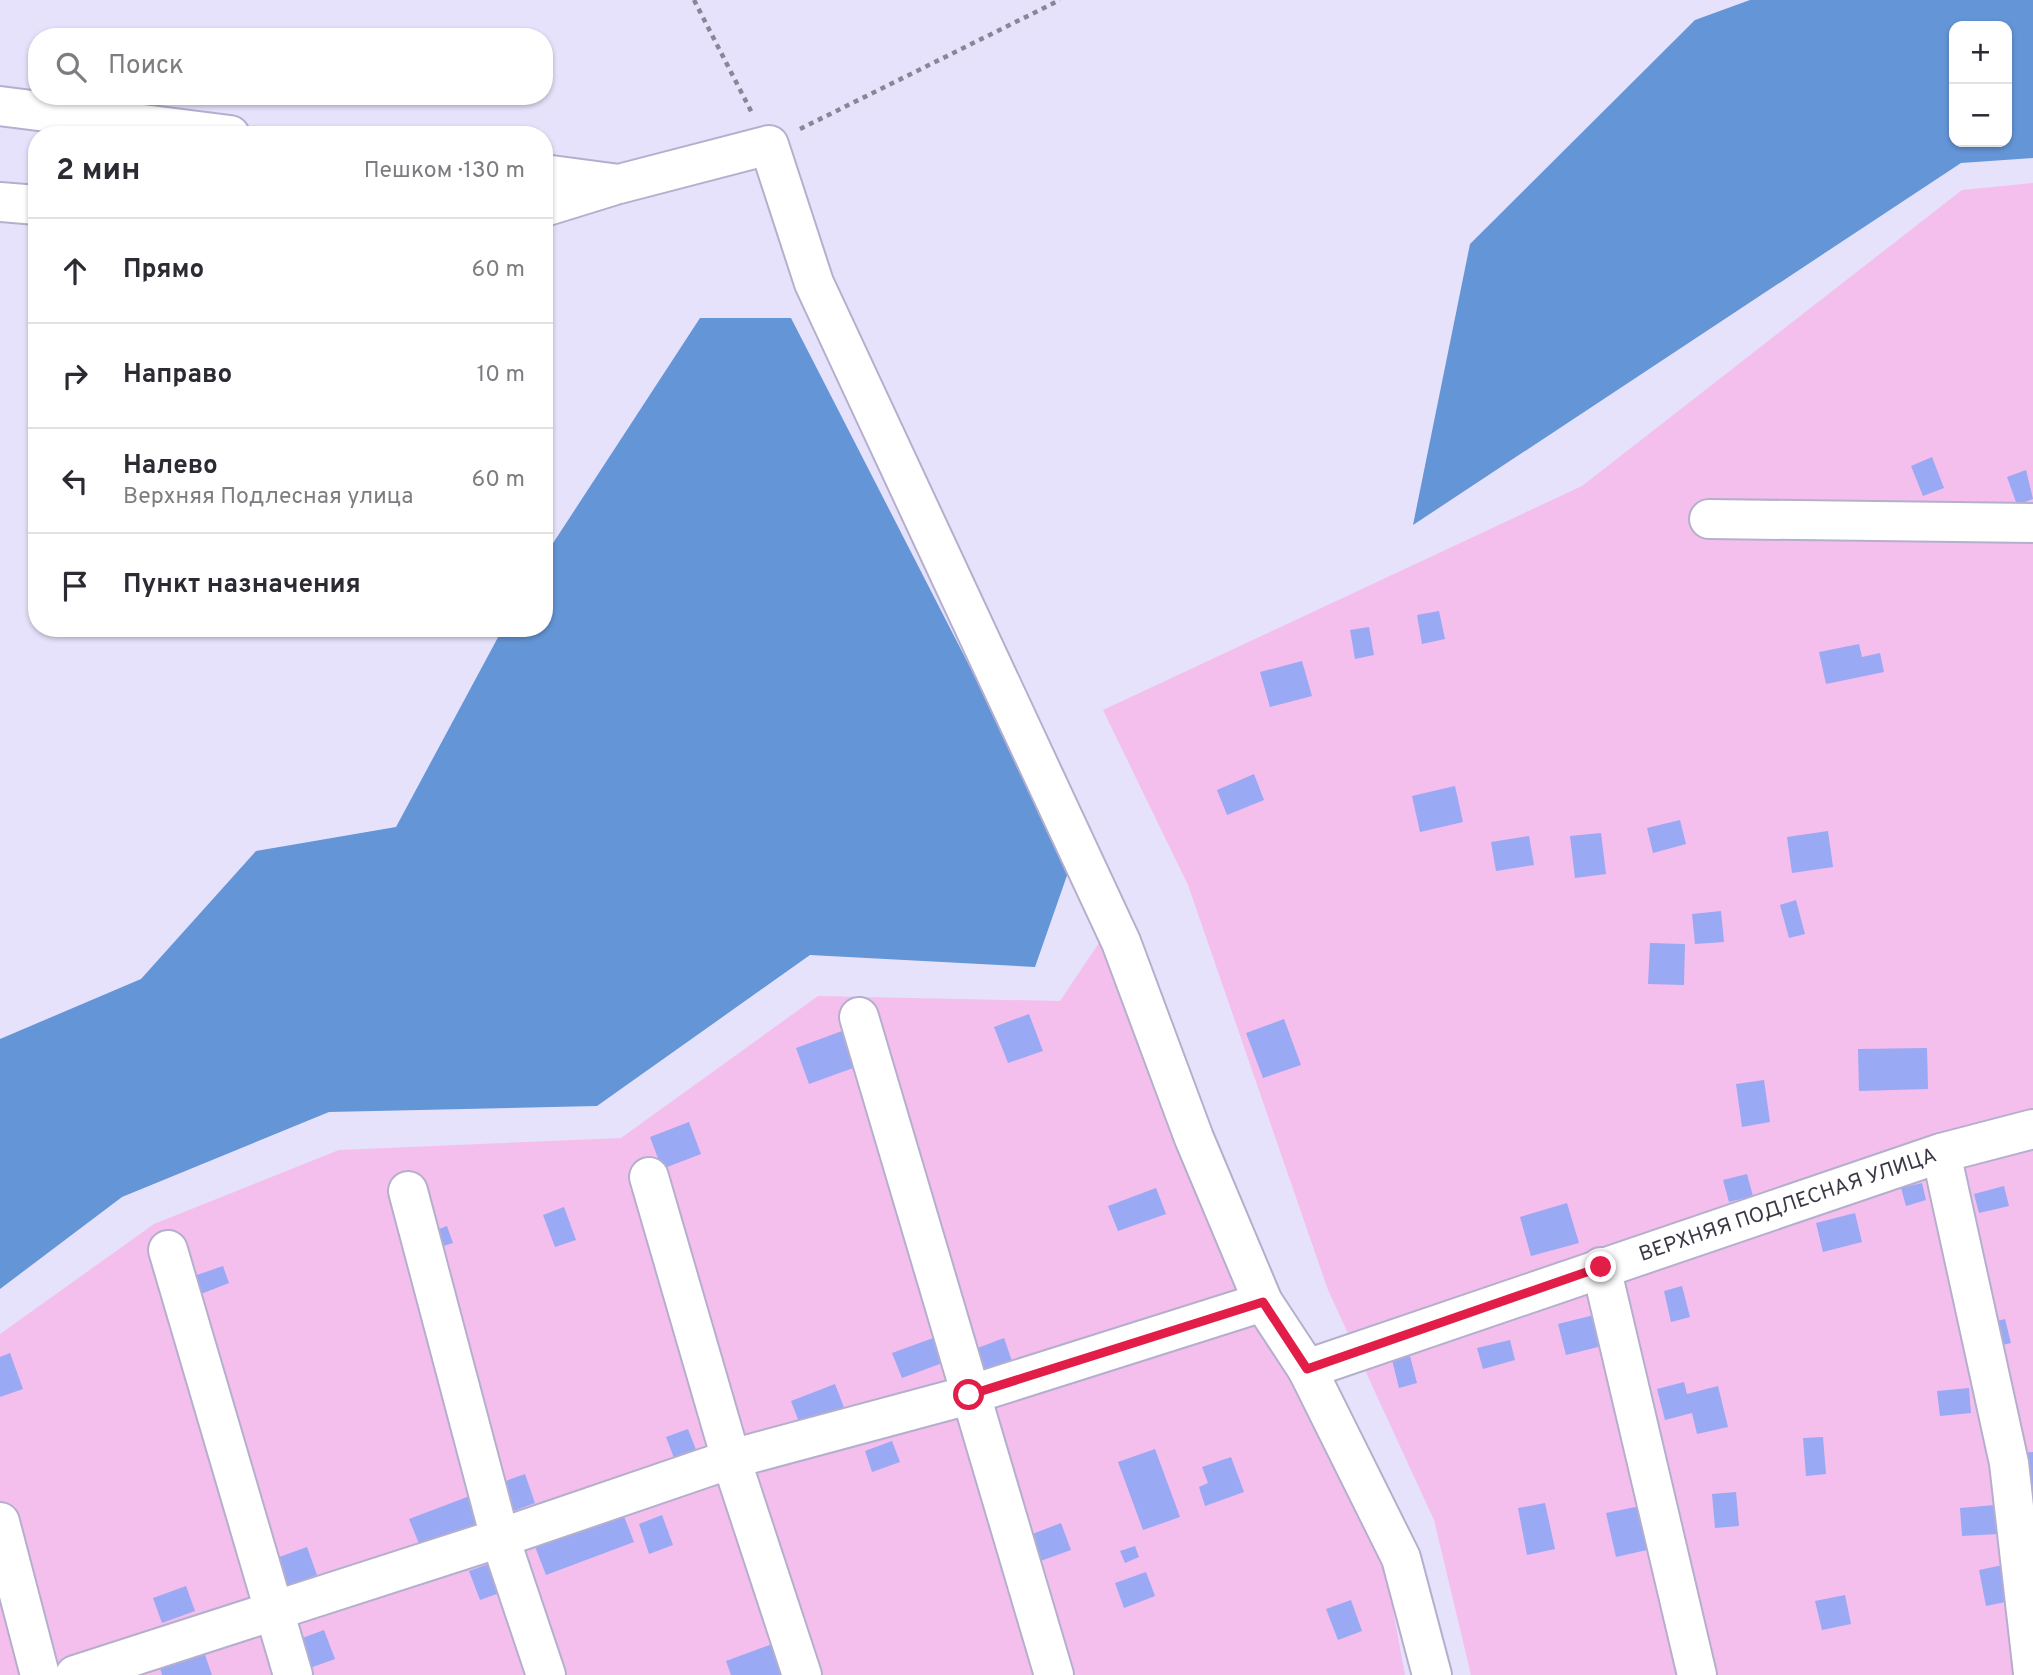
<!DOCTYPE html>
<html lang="ru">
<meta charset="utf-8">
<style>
:root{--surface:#fff;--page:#f7f7f7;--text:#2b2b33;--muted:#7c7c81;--line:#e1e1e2}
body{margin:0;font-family:Overpass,sans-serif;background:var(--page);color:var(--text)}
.controls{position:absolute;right:21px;top:21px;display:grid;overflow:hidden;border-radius:14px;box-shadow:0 2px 5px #0004}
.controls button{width:63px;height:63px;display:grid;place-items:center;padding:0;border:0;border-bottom:2px solid var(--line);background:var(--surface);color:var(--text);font:35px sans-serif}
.stop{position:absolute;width:21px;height:21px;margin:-16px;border:5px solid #e11d48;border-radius:50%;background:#fff}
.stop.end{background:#e11d48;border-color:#fff;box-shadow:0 2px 7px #0008}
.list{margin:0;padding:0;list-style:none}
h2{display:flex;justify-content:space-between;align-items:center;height:91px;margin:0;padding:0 28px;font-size:30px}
h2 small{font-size:23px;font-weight:400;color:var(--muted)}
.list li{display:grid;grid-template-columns:46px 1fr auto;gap:21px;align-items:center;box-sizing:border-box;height:105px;padding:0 28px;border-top:2px solid var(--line)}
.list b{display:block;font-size:26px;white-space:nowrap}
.list p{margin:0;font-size:23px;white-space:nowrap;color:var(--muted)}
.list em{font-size:23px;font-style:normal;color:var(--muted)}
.icon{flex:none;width:38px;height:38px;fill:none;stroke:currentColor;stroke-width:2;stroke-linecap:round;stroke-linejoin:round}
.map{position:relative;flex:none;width:2033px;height:1675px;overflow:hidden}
.search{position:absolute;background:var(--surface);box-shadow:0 2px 5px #0004;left:28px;top:28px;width:525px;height:77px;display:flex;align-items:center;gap:18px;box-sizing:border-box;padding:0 24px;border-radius:28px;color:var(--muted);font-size:26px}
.panel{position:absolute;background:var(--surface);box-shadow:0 2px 5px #0004;left:28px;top:126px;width:525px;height:511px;border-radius:28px}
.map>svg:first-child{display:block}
.green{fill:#f4bfec}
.water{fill:#6495d6;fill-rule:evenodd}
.building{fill:#99a9f4}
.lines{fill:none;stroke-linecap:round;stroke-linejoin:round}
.minor-casing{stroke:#b5afce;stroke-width:42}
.path{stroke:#898698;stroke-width:4.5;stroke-dasharray:5 5;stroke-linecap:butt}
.minor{stroke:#fff;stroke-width:38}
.route{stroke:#e11d48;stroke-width:9}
.labels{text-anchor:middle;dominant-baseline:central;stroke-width:5;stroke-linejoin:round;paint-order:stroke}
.street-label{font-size:21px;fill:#3b3845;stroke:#fff}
</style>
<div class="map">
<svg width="2033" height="1675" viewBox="0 0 2033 1675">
<rect width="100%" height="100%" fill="#e6e2fb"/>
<g class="green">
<polygon points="2033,183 2033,1675 1471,1675 1434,1520 1328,1290 1188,885 1103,710 1582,486 1962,190"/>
<polygon points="1113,922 1385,1566 1405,1675 0,1675 0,1334 154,1224 339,1150 621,1138 818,996 1060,1001"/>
</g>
<g class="water">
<path d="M 1750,0 L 2033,0 L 2033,158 L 1961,163 L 1413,525 L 1470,244 L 1695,20 ZM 1954,26 L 2007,26 L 2007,142 L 1954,142 Z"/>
<polygon points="700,318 791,318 1071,864 1035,967 810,955 597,1106 329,1112 122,1197 0,1289 0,1039 141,979 256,851 396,827 503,628 544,628 544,557"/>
</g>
<g class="building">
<polygon points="1932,457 1944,488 1923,496 1911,466"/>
<polygon points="2026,470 2033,499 2017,505 2007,477"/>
<polygon points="1439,611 1445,639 1422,644 1417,615"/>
<polygon points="1369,627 1374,655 1355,659 1350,630"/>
<polygon points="1859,644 1862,657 1880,653 1884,672 1826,684 1819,652"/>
<polygon points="1302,661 1312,696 1270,707 1260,672"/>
<polygon points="1254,774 1264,800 1227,815 1217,790"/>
<polygon points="1455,786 1463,822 1420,832 1412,796"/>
<polygon points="1680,820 1686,844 1653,853 1647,828"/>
<polygon points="1828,831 1833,867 1792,873 1787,837"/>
<polygon points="1601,833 1606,874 1575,878 1570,836"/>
<polygon points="1529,836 1534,865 1496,871 1491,842"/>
<polygon points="1796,900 1805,934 1789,938 1780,905"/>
<polygon points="1721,911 1724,942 1695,944 1692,914"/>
<polygon points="1650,943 1685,944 1684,985 1648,984"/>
<polygon points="1029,1014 1043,1051 1008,1063 994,1027"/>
<polygon points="1284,1019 1301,1065 1263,1078 1246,1033"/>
<polygon points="842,1031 856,1067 809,1084 796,1048"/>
<polygon points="1927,1048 1928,1089 1859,1091 1858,1049"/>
<polygon points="1764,1080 1770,1122 1742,1127 1736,1084"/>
<polygon points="689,1122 701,1154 662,1169 650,1137"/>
<polygon points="1747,1174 1753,1196 1729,1202 1723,1180"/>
<polygon points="1922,1183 1926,1200 1906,1206 1901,1188"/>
<polygon points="2004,1186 2009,1206 1979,1213 1974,1194"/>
<polygon points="1156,1188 1166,1214 1118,1231 1108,1206"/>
<polygon points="1567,1203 1579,1243 1531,1256 1520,1217"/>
<polygon points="564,1207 576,1240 555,1247 543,1215"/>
<polygon points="1855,1213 1862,1242 1823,1252 1816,1223"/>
<polygon points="447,1226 453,1243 440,1247 434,1231"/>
<polygon points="223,1266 229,1283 201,1294 194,1276"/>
<polygon points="1682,1286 1690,1317 1671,1322 1664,1291"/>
<polygon points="1606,1312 1614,1343 1566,1355 1558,1324"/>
<polygon points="2005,1319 2011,1343 1990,1348 1984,1324"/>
<polygon points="936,1337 945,1362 902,1378 892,1353"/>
<polygon points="1004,1338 1013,1364 977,1377 967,1352"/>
<polygon points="1510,1340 1515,1360 1483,1369 1477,1348"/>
<polygon points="10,1353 23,1389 0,1397 0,1357"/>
<polygon points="1410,1356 1417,1383 1399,1388 1392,1360"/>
<polygon points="1684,1382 1687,1394 1718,1386 1728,1427 1697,1434 1692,1413 1665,1420 1657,1389"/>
<polygon points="835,1384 845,1410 801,1427 791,1401"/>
<polygon points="1969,1388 1971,1413 1940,1416 1937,1391"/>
<polygon points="688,1429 696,1450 674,1458 666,1437"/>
<polygon points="1823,1437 1826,1474 1806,1476 1803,1438"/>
<polygon points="892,1441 900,1462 872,1472 865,1451"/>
<polygon points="1155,1449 1180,1517 1143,1530 1118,1462"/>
<polygon points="2033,1452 2033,1497 2025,1498 2021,1453"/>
<polygon points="1231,1457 1244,1492 1205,1506 1199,1487 1208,1483 1202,1467"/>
<polygon points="525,1474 535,1503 511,1512 500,1483"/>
<polygon points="1736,1492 1739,1526 1715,1528 1712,1494"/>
<polygon points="475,1494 485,1522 420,1546 409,1519"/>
<polygon points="1545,1503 1555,1549 1527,1555 1518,1508"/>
<polygon points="1650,1504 1660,1547 1616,1557 1606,1513"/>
<polygon points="1995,1505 1998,1534 1962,1536 1960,1508"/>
<polygon points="622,1511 634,1542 546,1575 534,1544"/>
<polygon points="662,1515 673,1545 649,1554 639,1524"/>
<polygon points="1061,1523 1071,1550 1032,1564 1022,1538"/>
<polygon points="1135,1546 1139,1557 1125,1563 1120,1551"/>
<polygon points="307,1547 317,1575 282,1588 271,1560"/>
<polygon points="500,1560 511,1589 480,1600 469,1571"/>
<polygon points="2008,1564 2015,1600 1986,1606 1979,1570"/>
<polygon points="1146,1572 1155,1596 1124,1608 1115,1583"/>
<polygon points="186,1586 195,1611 162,1623 153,1598"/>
<polygon points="1845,1595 1851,1624 1822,1630 1815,1601"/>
<polygon points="1351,1600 1362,1631 1338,1640 1326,1609"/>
<polygon points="324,1630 335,1659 307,1669 297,1640"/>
<polygon points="775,1643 787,1675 731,1675 726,1661"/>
<polygon points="204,1652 212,1675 162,1675 160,1668"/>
</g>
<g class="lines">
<g class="minor-casing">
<g id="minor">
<polyline points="0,106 230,135"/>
<polyline points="544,174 619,184 769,145 814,283 1121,942 1194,1138 1263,1302 1307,1369 1401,1558 1432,1675"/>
<polyline points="0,202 37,205"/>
<polyline points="544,207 612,186"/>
<polyline points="1709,519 2033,523"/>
<polyline points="859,1017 1054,1675"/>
<polyline points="1941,1153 2009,1463 2033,1673"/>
<polyline points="649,1177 731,1459 802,1675"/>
<polyline points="408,1191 500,1538 546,1675"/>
<polyline points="168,1250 293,1675"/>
<polyline points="1601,1267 1697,1675"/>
<path id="s1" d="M 1307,1369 L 1941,1153 L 2033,1129"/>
<polyline points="0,1522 40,1675"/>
<polyline points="75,1675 500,1538 731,1459 969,1395 1263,1302"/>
</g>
</g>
<g class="path">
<polyline points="694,0 752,113"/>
<polyline points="800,129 1060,0"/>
</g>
<use href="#minor" class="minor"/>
</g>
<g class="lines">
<polyline class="route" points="969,1395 1263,1302 1307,1369 1601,1267"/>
</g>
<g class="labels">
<g class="street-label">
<text stroke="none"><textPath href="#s1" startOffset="508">ВЕРХНЯЯ ПОДЛЕСНАЯ УЛИЦА</textPath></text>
</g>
</g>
</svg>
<div class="controls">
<button>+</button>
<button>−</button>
</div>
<div class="stop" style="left:969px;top:1395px"></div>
<div class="stop end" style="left:1601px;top:1267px"></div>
<div class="search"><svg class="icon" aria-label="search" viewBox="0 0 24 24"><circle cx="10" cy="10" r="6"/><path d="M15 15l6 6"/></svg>Поиск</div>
<section class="panel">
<h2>2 мин<small>Пешком · 130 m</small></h2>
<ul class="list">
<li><svg class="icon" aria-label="ahead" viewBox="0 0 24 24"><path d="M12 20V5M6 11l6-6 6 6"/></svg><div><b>Прямо</b></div><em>60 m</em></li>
<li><svg class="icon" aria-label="right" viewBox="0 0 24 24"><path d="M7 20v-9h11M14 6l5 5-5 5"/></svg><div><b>Направо</b></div><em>10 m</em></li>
<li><svg class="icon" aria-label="left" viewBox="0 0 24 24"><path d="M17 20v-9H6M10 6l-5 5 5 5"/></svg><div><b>Налево</b><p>Верхняя Подлесная улица</p></div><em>60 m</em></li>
<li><svg class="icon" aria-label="arrive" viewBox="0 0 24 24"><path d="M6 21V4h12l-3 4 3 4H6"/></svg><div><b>Пункт назначения</b></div></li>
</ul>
</section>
</div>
